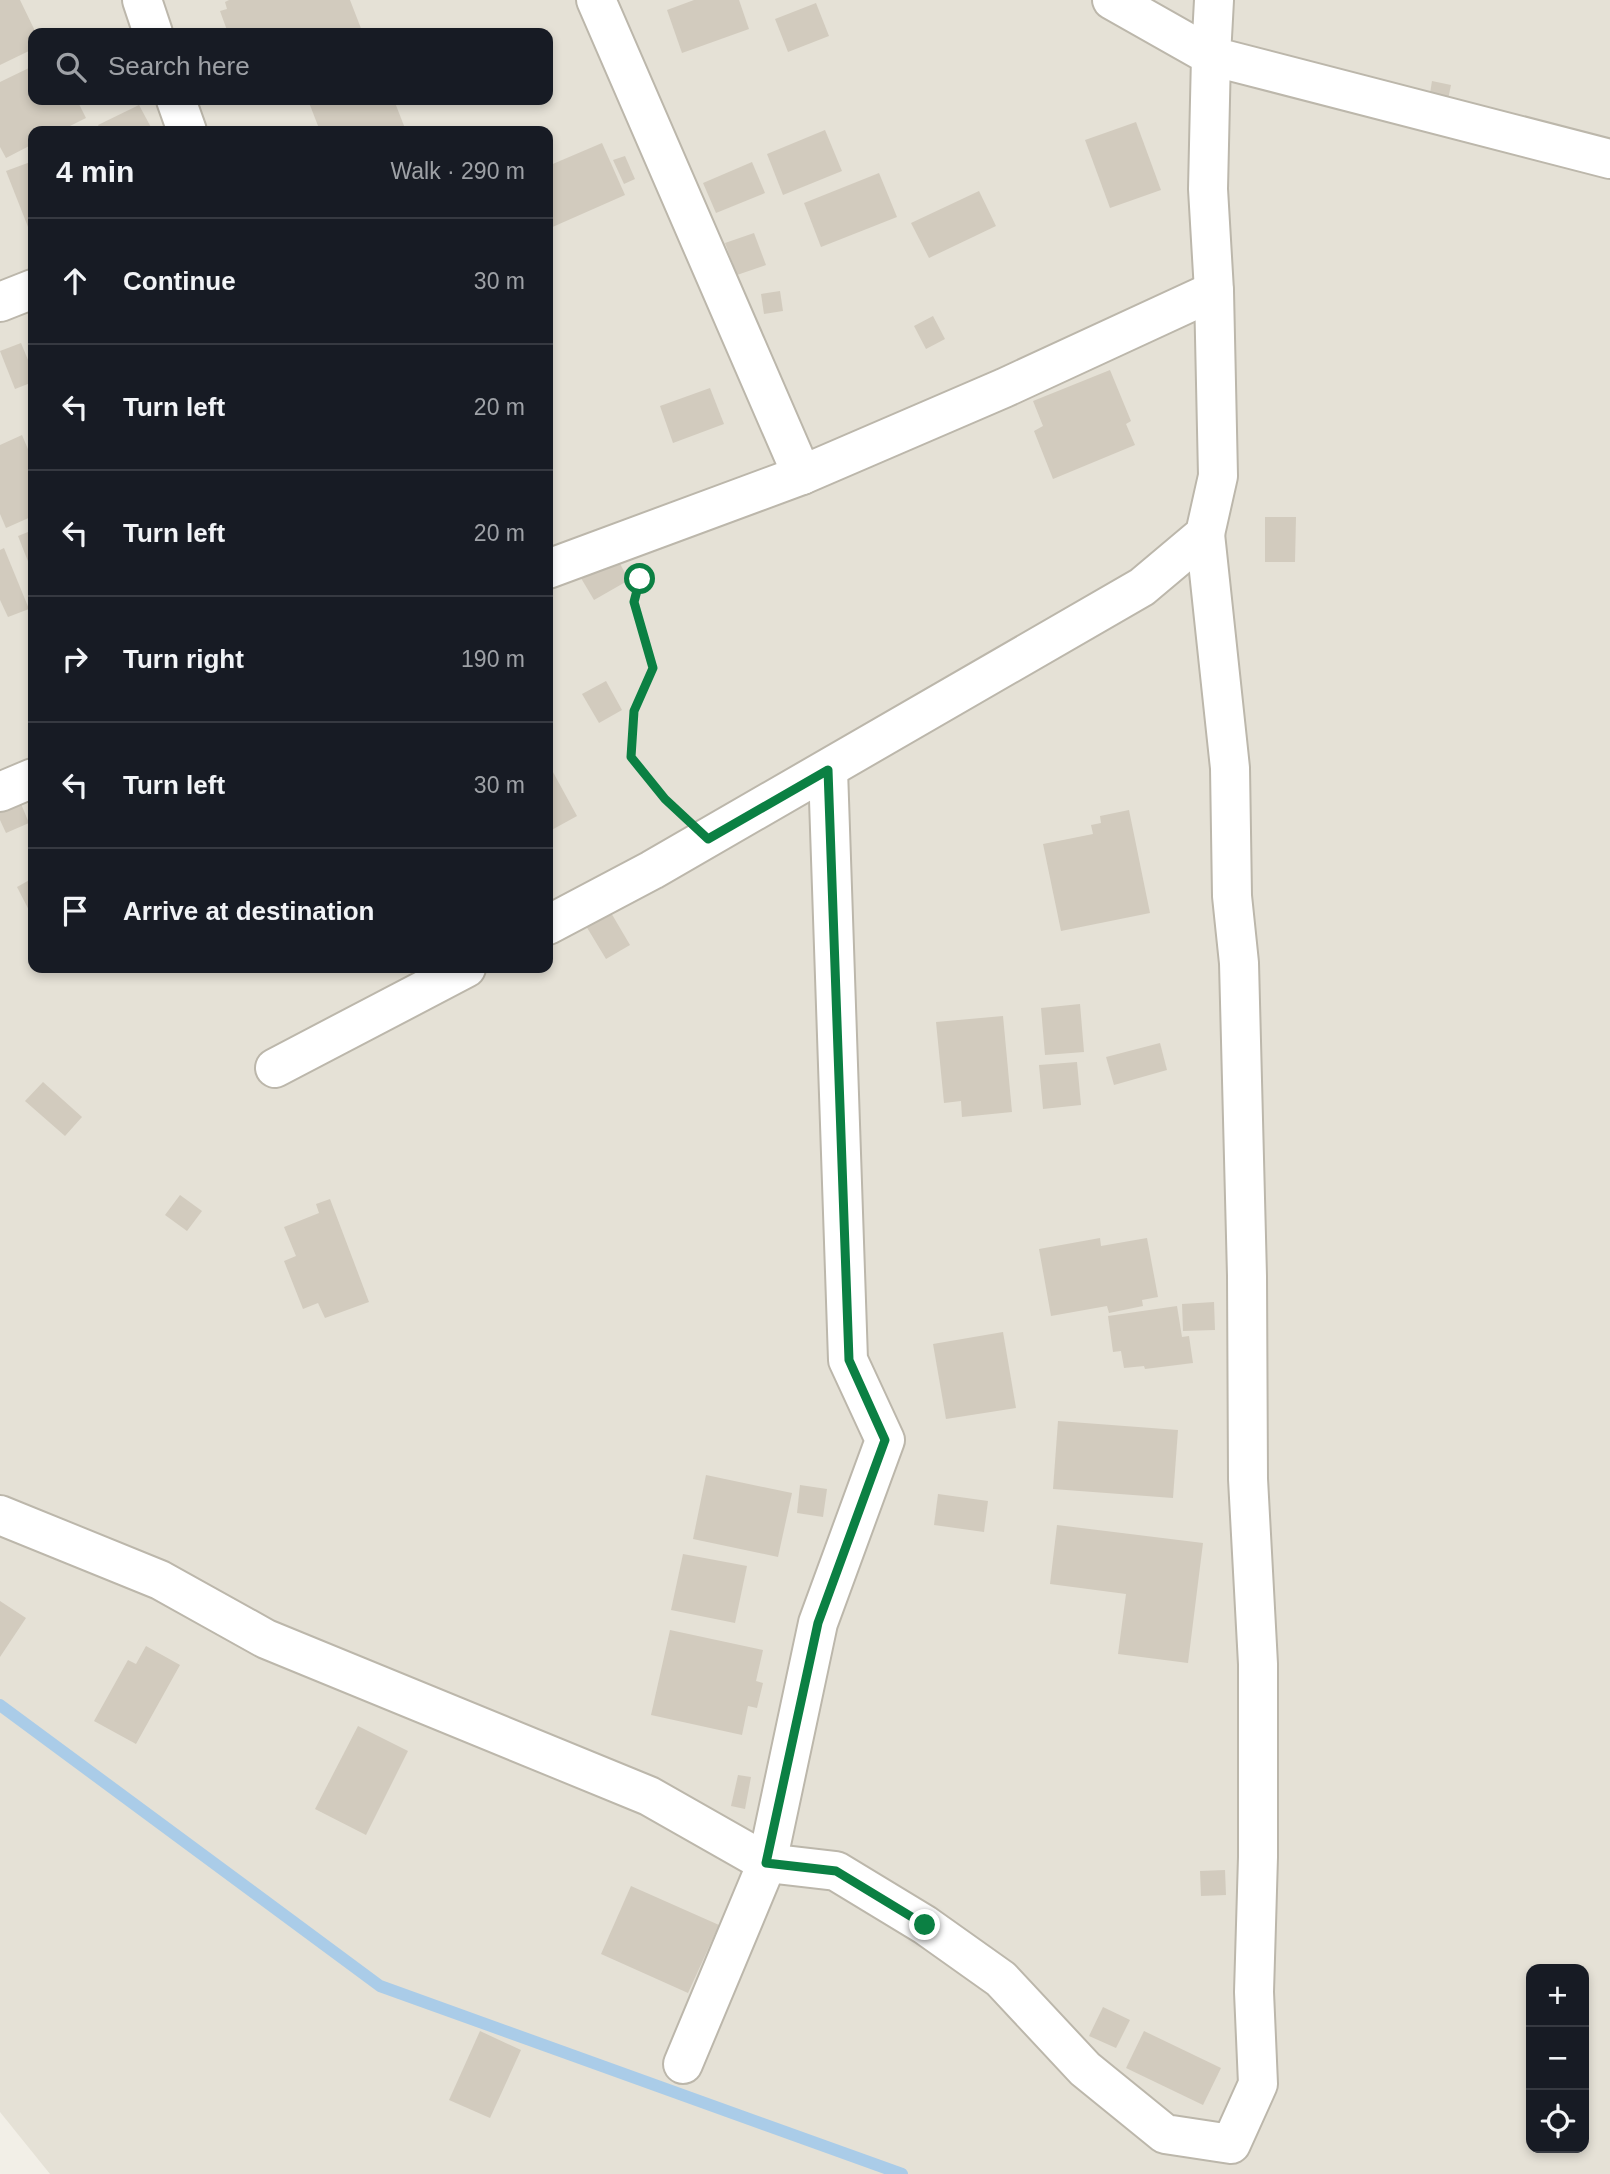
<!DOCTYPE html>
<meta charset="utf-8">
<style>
:root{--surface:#171b24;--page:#20242c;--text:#f1f3f6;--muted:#9ea1a6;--line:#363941}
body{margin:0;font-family:Helvetica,sans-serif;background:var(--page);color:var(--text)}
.controls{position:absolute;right:21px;bottom:21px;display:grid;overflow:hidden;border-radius:14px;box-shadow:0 4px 10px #0003}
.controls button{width:63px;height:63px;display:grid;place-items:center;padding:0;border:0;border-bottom:2px solid var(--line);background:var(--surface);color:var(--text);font:35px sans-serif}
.stop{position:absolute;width:21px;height:21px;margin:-16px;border:5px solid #0b8043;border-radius:50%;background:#fff}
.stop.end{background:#0b8043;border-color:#fff;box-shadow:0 2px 7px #0008}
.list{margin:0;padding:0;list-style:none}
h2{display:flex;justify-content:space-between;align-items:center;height:91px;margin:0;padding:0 28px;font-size:30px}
h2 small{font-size:23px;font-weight:400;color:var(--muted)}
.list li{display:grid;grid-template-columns:46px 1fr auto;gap:21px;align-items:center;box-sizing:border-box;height:126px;padding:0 28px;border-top:2px solid var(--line)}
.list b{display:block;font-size:26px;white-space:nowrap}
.list em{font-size:23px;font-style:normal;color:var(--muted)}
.icon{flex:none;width:38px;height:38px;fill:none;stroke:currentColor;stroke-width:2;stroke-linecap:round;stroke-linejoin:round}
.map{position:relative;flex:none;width:1610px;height:2174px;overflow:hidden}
.search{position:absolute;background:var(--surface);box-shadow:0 4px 10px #0003;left:28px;top:28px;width:525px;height:77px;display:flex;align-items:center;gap:18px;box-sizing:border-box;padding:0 24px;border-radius:14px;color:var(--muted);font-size:26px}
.panel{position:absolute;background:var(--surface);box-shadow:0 4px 10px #0003;left:28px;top:126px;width:525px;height:847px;border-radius:14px}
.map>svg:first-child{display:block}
.residential{fill:#e5e1d6;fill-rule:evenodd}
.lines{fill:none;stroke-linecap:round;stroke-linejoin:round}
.stream{stroke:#aacce8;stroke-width:12}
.building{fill:#d2cbbe}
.minor-casing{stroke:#bcb7ab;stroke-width:42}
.path{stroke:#bcb39e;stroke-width:4.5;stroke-dasharray:3.5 3.5;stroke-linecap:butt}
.minor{stroke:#fff;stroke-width:38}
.route{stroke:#0b8043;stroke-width:9}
</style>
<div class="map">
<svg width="1610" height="2174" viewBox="0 0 1610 2174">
<rect width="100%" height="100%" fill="#f2efe7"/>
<path class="residential" d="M 0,0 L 1610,0 L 1610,2174 L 50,2174 L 0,2112 ZM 33,33 L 548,33 L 548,100 L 33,100 ZM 33,131 L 548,131 L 548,968 L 33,968 ZM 1531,1969 L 1584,1969 L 1584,2148 L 1531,2148 Z"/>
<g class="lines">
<polyline class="stream" points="0,1705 380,1986 902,2174"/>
</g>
<g class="building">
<polygon points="0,0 20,0 36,33 33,33 33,49 0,65"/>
<polygon points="229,0 350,0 362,31 353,33 228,33 220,11 227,9 225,2"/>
<polygon points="694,0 739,0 749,29 682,53 667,10"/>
<polygon points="816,3 829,36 788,52 775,19"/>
<polygon points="33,66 33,100 77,100 86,118 60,131 33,131 33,144 6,158 0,147 0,82"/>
<polygon points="1432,81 1451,85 1446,109 1428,106"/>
<polygon points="308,100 394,100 406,131 320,131"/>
<polygon points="139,105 153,131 101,131 98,125"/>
<polygon points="1136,122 1161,190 1110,208 1085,140"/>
<polygon points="825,130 842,171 783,195 767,154"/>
<polygon points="602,143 625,195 548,229 548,166"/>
<polygon points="625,156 635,179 624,184 613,160"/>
<polygon points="33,161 33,231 30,232 6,171"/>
<polygon points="752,162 765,193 716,213 703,183"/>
<polygon points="879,173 897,217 821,247 804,203"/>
<polygon points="979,191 996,226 929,258 911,223"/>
<polygon points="754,233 766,265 737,275 725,243"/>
<polygon points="780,291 783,311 764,314 761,294"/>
<polygon points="933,316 945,339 926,349 914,326"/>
<polygon points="21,343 33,372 33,382 15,389 0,351"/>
<polygon points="1110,370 1131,421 1126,424 1135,445 1053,479 1034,431 1043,426 1033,401"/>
<polygon points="710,388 724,424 673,443 660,406"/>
<polygon points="22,435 33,461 33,516 6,528 0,514 0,445"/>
<polygon points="1265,517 1296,517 1295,562 1265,562"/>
<polygon points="33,530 33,574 18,536"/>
<polygon points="4,548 29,609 8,617 0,600 0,550"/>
<polygon points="614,553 629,580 594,600 578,573"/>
<polygon points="606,681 622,710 599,723 582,694"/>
<polygon points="548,763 577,816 548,832"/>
<polygon points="19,799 29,823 6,833 0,820 0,807"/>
<polygon points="1129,810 1150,913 1061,931 1043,844 1093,834 1091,825 1101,823 1100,816"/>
<polygon points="33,878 33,918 17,887"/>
<polygon points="607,906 630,945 606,959 583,921"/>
<polygon points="1080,1004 1084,1052 1045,1055 1041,1008"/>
<polygon points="1003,1016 1012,1112 962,1117 961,1101 944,1103 936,1022"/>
<polygon points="1160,1043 1167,1070 1114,1085 1106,1057"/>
<polygon points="1077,1062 1081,1105 1043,1109 1039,1065"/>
<polygon points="43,1082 82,1117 65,1136 25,1101"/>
<polygon points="180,1195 202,1211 187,1231 165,1215"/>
<polygon points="330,1199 369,1302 325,1318 318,1303 303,1309 284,1261 296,1256 284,1227 319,1213 316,1204"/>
<polygon points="1100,1238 1101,1246 1147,1238 1158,1297 1142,1300 1143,1306 1109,1313 1107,1306 1051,1316 1039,1249"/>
<polygon points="1214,1302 1215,1330 1183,1331 1182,1304"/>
<polygon points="1177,1306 1182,1337 1189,1336 1193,1363 1145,1369 1144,1366 1124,1368 1121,1351 1113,1352 1108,1316"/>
<polygon points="1003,1332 1016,1408 946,1419 933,1344"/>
<polygon points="1058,1421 1178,1430 1173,1498 1053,1489"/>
<polygon points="706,1475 792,1493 778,1557 693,1539"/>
<polygon points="800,1485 827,1489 823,1517 797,1513"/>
<polygon points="938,1494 988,1501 984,1532 934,1525"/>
<polygon points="1057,1525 1203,1543 1188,1663 1118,1654 1126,1594 1050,1584"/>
<polygon points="683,1554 747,1566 735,1623 671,1610"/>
<polygon points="0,1601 26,1618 0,1657"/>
<polygon points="670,1630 763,1650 756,1681 763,1683 757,1708 748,1706 742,1735 651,1715"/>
<polygon points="146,1646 180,1665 136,1744 94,1721 128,1660 136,1664"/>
<polygon points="358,1726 408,1751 366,1835 315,1809"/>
<polygon points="738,1775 751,1777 745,1809 731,1806"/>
<polygon points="1225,1870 1226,1895 1201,1896 1200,1871"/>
<polygon points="631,1886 719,1925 688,1993 601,1954"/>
<polygon points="1103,2007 1130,2020 1116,2048 1089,2036"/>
<polygon points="480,2031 521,2050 490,2118 449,2100"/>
<polygon points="1144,2031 1221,2068 1203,2105 1126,2068"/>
</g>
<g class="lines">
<g class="minor-casing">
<g id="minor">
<polyline points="142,0 153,33"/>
<polyline points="596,0 802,475"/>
<polyline points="1214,0 1211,56 1610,159"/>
<polyline points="176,100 187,131"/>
<polyline points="0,302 33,289"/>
<polyline points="548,569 802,475 1004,388 1214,291"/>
<polyline points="0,792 33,778"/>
<polyline points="548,925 652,870 1142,587 1205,534 1218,476 1214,291 1208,189 1211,56 1112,0"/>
<polyline points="275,1068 466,968"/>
<polyline points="0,1515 160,1580 266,1639 649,1796 767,1863 836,1871 925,1925 1001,1979 1085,2069 1165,2134 1231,2144 1258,2084 1254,1992 1258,1857 1258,1664 1248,1479 1247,1276 1239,963 1232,896 1230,768 1205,534"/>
<polyline points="683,2064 767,1863 818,1623 885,1440 848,1360 828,770"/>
</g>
</g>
<polyline class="path" points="640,576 634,602 652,668 634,711 631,757 665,799 679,812"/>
<use href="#minor" class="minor"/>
</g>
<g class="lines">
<polyline class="route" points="640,579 634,602 653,668 634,711 631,757 665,799 708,839 828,770 849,1360 885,1440 818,1623 766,1863 836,1871 925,1925"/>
</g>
</svg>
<div class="controls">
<button>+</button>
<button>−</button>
<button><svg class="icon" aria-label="locate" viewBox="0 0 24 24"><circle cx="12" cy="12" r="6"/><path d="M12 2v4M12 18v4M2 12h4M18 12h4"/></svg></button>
</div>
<div class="stop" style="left:640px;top:579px"></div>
<div class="stop end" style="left:925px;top:1925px"></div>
<div class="search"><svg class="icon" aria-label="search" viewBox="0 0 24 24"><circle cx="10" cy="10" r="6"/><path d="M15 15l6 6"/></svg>Search here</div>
<section class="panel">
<h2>4 min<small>Walk · 290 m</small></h2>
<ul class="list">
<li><svg class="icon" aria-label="ahead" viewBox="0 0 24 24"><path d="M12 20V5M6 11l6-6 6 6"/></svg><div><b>Continue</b></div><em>30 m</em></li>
<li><svg class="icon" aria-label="left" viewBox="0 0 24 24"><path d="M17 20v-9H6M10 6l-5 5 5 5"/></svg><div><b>Turn left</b></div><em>20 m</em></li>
<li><svg class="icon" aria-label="left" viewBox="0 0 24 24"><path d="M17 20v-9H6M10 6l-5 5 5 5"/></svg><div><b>Turn left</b></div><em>20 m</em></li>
<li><svg class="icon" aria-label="right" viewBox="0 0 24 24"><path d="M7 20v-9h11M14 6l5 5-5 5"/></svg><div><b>Turn right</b></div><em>190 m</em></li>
<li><svg class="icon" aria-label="left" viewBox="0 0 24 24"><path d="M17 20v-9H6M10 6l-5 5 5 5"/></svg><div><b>Turn left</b></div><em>30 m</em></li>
<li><svg class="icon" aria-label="arrive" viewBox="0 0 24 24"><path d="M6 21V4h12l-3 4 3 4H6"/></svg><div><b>Arrive at destination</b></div></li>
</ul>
</section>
</div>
